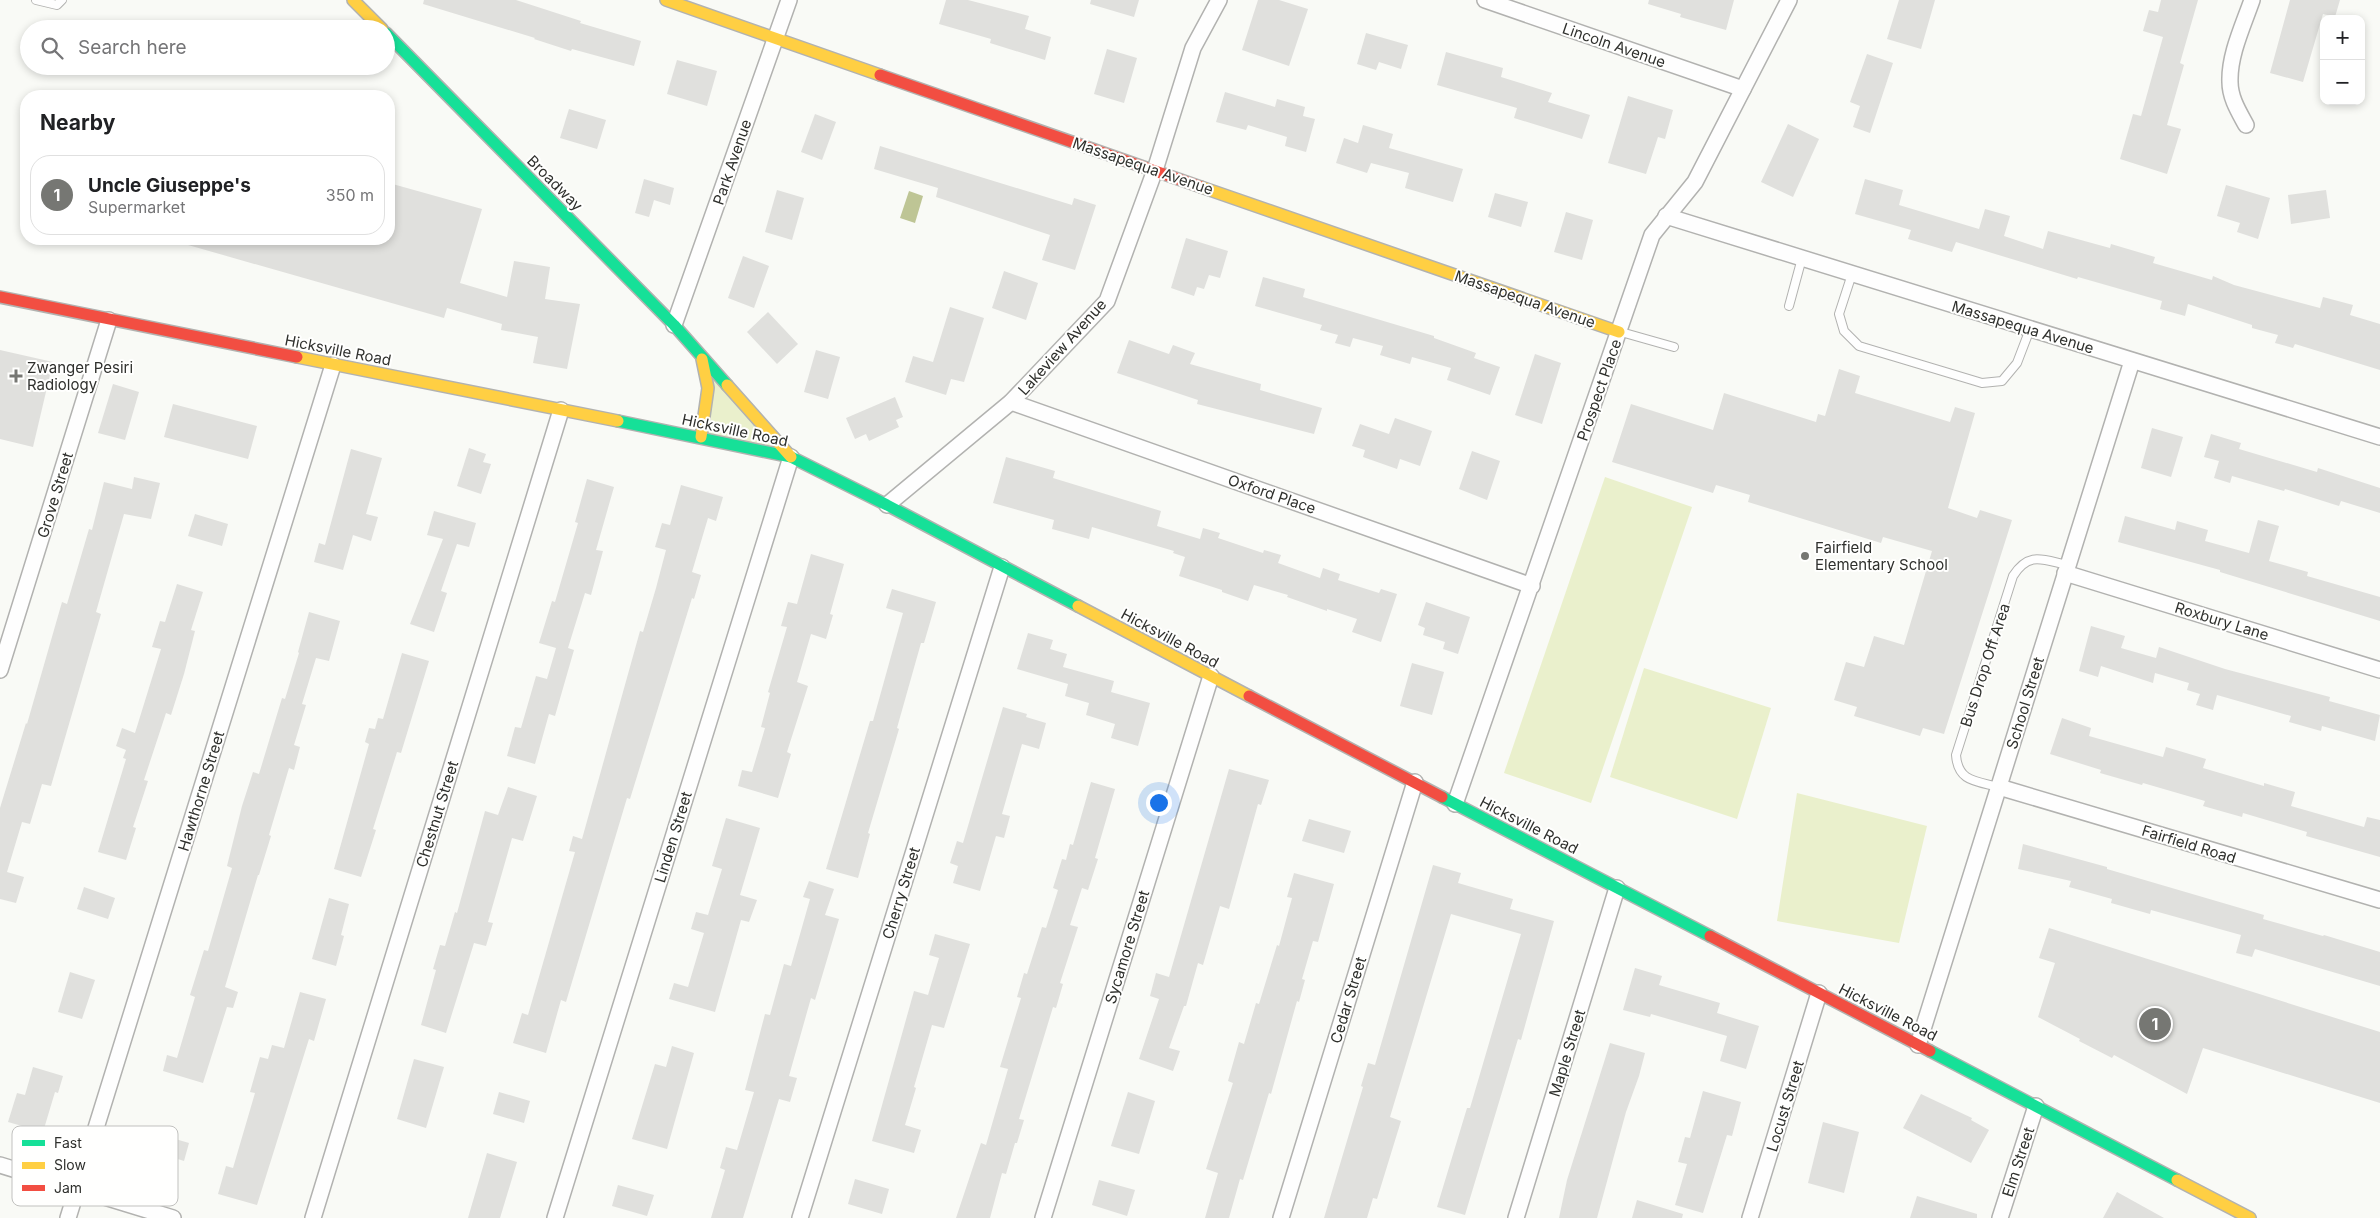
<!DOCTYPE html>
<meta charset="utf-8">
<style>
:root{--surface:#fff;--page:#f2f2f2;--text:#202124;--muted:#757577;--line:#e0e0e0;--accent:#767773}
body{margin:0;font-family:Inter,sans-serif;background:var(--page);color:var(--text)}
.controls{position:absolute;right:15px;top:15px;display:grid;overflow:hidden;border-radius:10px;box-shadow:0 2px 8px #0003}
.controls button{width:45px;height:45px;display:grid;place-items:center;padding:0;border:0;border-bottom:1px solid var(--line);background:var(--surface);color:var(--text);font:25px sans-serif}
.you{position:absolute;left:1158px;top:802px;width:18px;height:18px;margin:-12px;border:4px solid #fff;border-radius:50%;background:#1a73e8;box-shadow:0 0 0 8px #1a73e833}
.badge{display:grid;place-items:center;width:32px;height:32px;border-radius:50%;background:var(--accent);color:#fff;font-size:16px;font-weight:700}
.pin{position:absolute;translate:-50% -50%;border:2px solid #fff;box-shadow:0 1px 5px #0006}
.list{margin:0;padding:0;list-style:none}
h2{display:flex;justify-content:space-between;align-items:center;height:65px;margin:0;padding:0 20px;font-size:21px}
h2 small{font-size:16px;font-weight:400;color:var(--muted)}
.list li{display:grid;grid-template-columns:32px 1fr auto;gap:15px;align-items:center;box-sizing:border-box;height:80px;margin:0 10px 10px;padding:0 10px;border:1px solid var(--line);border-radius:20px}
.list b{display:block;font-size:19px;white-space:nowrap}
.list p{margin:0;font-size:16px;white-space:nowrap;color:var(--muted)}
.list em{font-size:16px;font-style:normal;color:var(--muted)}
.icon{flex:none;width:28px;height:28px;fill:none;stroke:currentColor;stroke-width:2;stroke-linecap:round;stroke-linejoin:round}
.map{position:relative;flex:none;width:2380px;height:1218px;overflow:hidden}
.search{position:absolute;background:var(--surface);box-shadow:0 2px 8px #0003;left:20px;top:20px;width:375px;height:55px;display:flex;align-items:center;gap:12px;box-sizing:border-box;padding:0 18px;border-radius:28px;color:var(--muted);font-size:19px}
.panel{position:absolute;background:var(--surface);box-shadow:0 2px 8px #0003;left:20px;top:90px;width:375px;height:155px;border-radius:20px}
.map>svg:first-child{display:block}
.green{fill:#eaf0cc}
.water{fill:#bec595}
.building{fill:#e0e0dd}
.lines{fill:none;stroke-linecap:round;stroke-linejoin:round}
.lane-casing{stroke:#b2b2b0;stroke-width:10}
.street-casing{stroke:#b2b2b0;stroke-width:18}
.fast-casing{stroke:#b2b2b0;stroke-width:14}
.slow-casing{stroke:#b2b2b0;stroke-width:14}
.jam-casing{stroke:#b2b2b0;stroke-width:14}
.lane{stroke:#fefefe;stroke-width:8}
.street{stroke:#fefefe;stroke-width:15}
.fast{stroke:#16e098;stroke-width:11}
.slow{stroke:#ffcf43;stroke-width:11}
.jam{stroke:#f24e42;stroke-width:11}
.poi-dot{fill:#767773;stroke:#fffffe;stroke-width:2}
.labels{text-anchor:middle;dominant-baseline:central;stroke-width:4;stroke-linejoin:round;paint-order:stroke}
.street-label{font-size:15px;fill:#2f302d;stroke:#fffffe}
.poi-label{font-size:15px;fill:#2f302d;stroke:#fffffe;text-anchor:start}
.key{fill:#fffffe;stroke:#c1c1bf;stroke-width:1}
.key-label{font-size:14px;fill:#2f302d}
</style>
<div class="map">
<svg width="2380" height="1218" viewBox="0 0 2380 1218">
<rect width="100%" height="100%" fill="#f9faf6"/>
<g class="green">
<polygon points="712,372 783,452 706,434"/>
<polygon points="1605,477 1692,507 1591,803 1504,773"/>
<polygon points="1644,668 1771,708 1737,819 1610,777"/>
<polygon points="1797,793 1927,826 1899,943 1777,921"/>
</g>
<polygon class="water" points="909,191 923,196 915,223 900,218"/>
<g class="building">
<polygon points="424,0 516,0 581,21 580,23 641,41 634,66 572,49 571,51 534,39 535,38 423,4"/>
<polygon points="946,0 968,0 1029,16 1025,29 1051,37 1045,60 990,43 991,39 939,24"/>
<polygon points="1091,0 1139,0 1134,17 1090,4"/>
<polygon points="1258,0 1279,0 1308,9 1289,66 1242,50"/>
<polygon points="1649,0 1734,0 1726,30 1680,17 1681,14 1648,4"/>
<polygon points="1899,0 1935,0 1921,49 1887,39"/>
<polygon points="2161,0 2198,0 2180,63 2184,65 2167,125 2181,129 2167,174 2120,159 2133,114 2141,116 2163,37 2143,31 2149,10 2158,12"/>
<polygon points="2290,0 2340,0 2335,17 2323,14 2303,82 2270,73"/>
<polygon points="1366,33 1408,45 1401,69 1379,62 1376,70 1357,64"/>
<polygon points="1107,49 1137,58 1124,103 1094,94"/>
<polygon points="1446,52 1503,68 1501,77 1552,93 1548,102 1590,115 1582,139 1514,118 1517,108 1437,85"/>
<polygon points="1867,54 1893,63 1870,133 1853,127 1860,106 1850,102"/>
<polygon points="677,60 717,71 707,106 667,94"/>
<polygon points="1225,92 1275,107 1277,99 1305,107 1303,116 1315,119 1306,152 1285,146 1287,137 1248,125 1246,130 1216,122"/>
<polygon points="1628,96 1673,110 1665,139 1658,137 1646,174 1608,163"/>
<polygon points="569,109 606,120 597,149 560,138"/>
<polygon points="815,114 836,122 822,160 801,152"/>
<polygon points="1788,124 1819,139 1793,197 1761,182"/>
<polygon points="1363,125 1393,134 1389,148 1463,169 1453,202 1405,188 1409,173 1371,163 1367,173 1336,163 1344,138 1358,143"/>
<polygon points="880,146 1072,205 1074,198 1096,205 1075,270 1042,260 1050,235 936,197 938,188 874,169"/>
<polygon points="644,179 674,188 670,205 654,200 649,217 635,213"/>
<polygon points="1865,179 1903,190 1899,205 1979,229 1985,209 2010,216 2004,236 2043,249 2048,231 2110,248 2111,244 2155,257 2153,263 2212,280 2213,276 2234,285 2320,308 2323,297 2353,305 2350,315 2380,324 2380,370 2295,344 2293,348 2275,343 2278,335 2252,328 2252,325 2188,304 2185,316 2160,309 2162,301 2078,277 2077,279 1956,242 1952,252 1908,239 1911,230 1855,214"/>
<polygon points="389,183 482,209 460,283 507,297 514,261 550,267 545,299 580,304 567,369 533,363 538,337 501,330 502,324 447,308 444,318 181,243 181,239 389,239"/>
<polygon points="2226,185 2270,198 2258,239 2237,232 2240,223 2217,216"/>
<polygon points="777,190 804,198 792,240 765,232"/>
<polygon points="2326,190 2330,218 2291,224 2288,195"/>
<polygon points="1495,193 1528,202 1521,227 1488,217"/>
<polygon points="1566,212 1593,220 1582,260 1554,252"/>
<polygon points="1186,238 1228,251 1220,278 1209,275 1204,289 1197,287 1194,296 1171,288"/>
<polygon points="743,256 769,266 754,308 728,298"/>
<polygon points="1004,271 1038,283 1026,320 992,308"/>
<polygon points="1263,277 1305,289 1303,297 1434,336 1434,338 1476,353 1474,358 1500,367 1490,395 1447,380 1451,368 1412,357 1410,364 1380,355 1383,346 1353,338 1350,347 1335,343 1338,335 1320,330 1322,325 1255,306"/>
<polygon points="950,307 984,318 964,382 951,379 946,395 905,382 913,356 933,362"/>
<polygon points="768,312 798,344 777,364 747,332"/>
<polygon points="1129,340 1169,354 1173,345 1195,353 1190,364 1261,384 1260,390 1322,408 1314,434 1197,404 1198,400 1117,373"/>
<polygon points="0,350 53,362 33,447 0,439"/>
<polygon points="816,350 840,357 828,399 804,392"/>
<polygon points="1535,354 1561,363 1542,424 1515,415"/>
<polygon points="1839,369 1860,376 1855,393 1950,422 1955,407 1975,413 1948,508 1977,518 1980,510 2012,520 1944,734 1923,728 1920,736 1854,716 1857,707 1834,700 1846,662 1864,667 1874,636 1904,645 1932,551 1883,537 1881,543 1748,502 1750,495 1716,485 1713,493 1612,462 1631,404 1713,430 1724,393 1816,422 1818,414 1825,416"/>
<polygon points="113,384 139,392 125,440 98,433"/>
<polygon points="895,397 903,417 896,420 899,427 869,441 866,434 855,439 846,418"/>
<polygon points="173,404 257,426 248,459 164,437"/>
<polygon points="1395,418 1432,431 1420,466 1400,459 1397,469 1363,457 1365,450 1352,446 1360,424 1389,434"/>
<polygon points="2152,428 2183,437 2171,477 2141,468"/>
<polygon points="2211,434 2241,443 2239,449 2317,472 2318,468 2380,488 2380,513 2341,501 2339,506 2285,489 2284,491 2232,476 2230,483 2214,478 2219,461 2204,457"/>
<polygon points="469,448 486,454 483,462 491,464 481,494 457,486"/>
<polygon points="351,449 382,458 366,514 378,517 371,541 353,535 343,570 314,562 319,543 325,545"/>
<polygon points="1472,451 1500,461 1487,500 1459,489"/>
<polygon points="1006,457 1055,471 1053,478 1161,511 1157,526 1200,539 1203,528 1220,533 1218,538 1263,553 1264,550 1281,555 1278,563 1320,578 1323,568 1340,574 1338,580 1379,593 1381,589 1397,594 1381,642 1352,632 1357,619 1327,609 1327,611 1287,597 1288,595 1254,585 1248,601 1222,592 1222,590 1179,576 1185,557 1173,553 1174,551 1092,527 1089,539 1052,529 1054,520 993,503"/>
<polygon points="134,477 160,483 151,519 124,514 96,612 101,614 51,786 42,784 30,824 22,822 7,872 24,877 16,903 0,899 0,808 26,723 27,724 62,602 67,604 89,529 92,530 104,482 132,489"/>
<polygon points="587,479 614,487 596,550 603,551 591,595 585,593 568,648 574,650 555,716 549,714 535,764 507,756 515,727 521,728 536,676 547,679 556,648 539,643 552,601 555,602 578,523 575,522"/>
<polygon points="681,485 723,497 716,521 708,518 692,572 701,575 694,599 692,598 630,799 627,798 566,1002 561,1000 546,1053 513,1043 522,1013 528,1015 575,852 569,851 573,836 582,839 640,631 643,632 656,588 666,550 655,547 662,523 670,525"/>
<polygon points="434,511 476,523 469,547 457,544 441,591 447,593 434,632 410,624 443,539 427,535"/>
<polygon points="195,514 228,524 222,546 188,536"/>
<polygon points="2125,516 2175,530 2177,521 2208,530 2205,541 2249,553 2258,520 2279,526 2269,561 2308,572 2307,576 2380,597 2380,621 2220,572 2220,570 2118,542"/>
<polygon points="811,554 844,564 830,614 833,615 826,639 811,634 797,682 808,686 787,752 791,754 778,798 738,786 742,770 752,772 765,728 761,727 770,693 768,692 787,627 781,626 788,602 797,604"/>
<polygon points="177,584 203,592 191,630 195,631 184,674 171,715 166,713 144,780 148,781 133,827 136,828 126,860 98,852 126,759 123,758 126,750 116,746 122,728 135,733 161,649 152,647 160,621 165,622"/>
<polygon points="892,589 936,602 924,643 921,643 897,728 899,729 868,833 870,834 858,878 826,869 870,721 873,721 903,613 886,608"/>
<polygon points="1426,602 1470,617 1458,654 1443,649 1445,642 1423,635 1425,628 1418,625"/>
<polygon points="309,612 340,621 329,661 316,658 302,704 306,705 294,745 300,747 294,770 289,768 269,835 271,836 259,875 258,875 225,987 238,992 233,1008 227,1007 203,1083 163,1071 167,1055 177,1058 195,997 190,995 204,950 208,951 232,868 227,866 242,806 253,772 259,774 282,698 285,699 299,653 298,652"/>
<polygon points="2091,626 2125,636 2121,648 2156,658 2159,647 2225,669 2330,697 2329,701 2380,715 2375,741 2322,726 2321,731 2289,722 2291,716 2217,695 2213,710 2196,705 2200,694 2187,690 2189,683 2155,673 2153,683 2101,666 2098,677 2079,671"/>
<polygon points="1028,633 1053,640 1050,649 1067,654 1063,667 1114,681 1111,692 1150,703 1138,746 1111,738 1115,724 1086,715 1089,703 1065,696 1068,684 1017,669"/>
<polygon points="402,653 429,661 401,753 397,752 373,829 376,830 361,877 334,869 369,744 365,742 369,728 375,729 378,718 383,719"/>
<polygon points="1412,663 1444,672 1432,715 1400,706"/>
<polygon points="1003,707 1027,714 1026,717 1046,723 1039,749 1022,744 1002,814 1010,816 1004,838 996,836 980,891 953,883 958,866 950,863 957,841 963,843"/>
<polygon points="2062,718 2091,728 2089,736 2163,757 2166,747 2206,759 2203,768 2264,786 2264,783 2295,792 2291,806 2364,827 2367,817 2380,820 2380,857 2306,836 2307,832 2243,813 2242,817 2203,806 2205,801 2143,783 2142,785 2100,773 2101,770 2050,754"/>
<polygon points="1229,769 1269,780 1261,805 1258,804 1229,909 1220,906 1203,965 1198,963 1186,1006 1184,1006 1169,1048 1180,1051 1173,1071 1139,1059 1159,999 1150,996 1156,973 1169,977"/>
<polygon points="1091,782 1115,789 1095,858 1098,859 1088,890 1082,888 1070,925 1078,927 1060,983 1063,984 1056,1008 1053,1007 1019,1119 1024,1120 1017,1143 1015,1143 1006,1174 1002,1173 990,1218 956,1218 981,1143 986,1145 1008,1069 1000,1067 1021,998 1017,997 1024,973 1027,974 1042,927 1046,928 1058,890 1053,888 1062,859 1066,860 1070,844 1073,845"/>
<polygon points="508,787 537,796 523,841 512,838 488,922 493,923 486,946 474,943 446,1033 421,1025 436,970 433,969 440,945 445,946 455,912 457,913 485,811 498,815"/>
<polygon points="726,818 760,828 740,895 757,900 749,922 741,920 715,1012 669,999 674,983 688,987 704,933 691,929 696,912 708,915 722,869 712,866"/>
<polygon points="1309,819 1351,831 1344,853 1302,841"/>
<polygon points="2023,844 2107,867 2107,869 2264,915 2263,919 2323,936 2324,935 2380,952 2380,986 2255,949 2252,957 2236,953 2241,935 2151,910 2150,914 2111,903 2112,899 2069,887 2071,881 2018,869"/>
<polygon points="1433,865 1461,873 1458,883 1513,899 1510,909 1554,921 1521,1040 1518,1039 1465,1215 1437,1207 1467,1108 1470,1108 1521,934 1451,914 1390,1117 1401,1121 1377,1199 1373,1198 1367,1218 1324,1218 1363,1087 1361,1086 1368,1063 1375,1065"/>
<polygon points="1294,873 1334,884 1318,942 1313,941 1302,979 1305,980 1299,1002 1297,1001 1271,1094 1269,1093 1243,1180 1240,1179 1229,1218 1205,1218 1218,1173 1206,1169 1233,1083 1228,1081 1239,1042 1244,1044 1256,1003 1259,1004 1277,945 1279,946 1292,898 1287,897"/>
<polygon points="809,881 834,889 825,915 839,919 815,1000 811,998 789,1076 797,1078 790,1102 779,1099 743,1218 711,1218 725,1170 720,1168 726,1147 737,1150 754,1092 745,1090 765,1014 770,1015 784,964 791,966 810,899 803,897"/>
<polygon points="84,887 115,898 108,919 77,909"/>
<polygon points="329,898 349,904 341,935 344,936 336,966 312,959"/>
<polygon points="2049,928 2380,1032 2380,1103 2203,1048 2187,1094 2114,1055 2112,1058 2079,1041 2080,1039 2038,1017 2055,963 2039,958"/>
<polygon points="935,934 970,944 944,1028 932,1025 914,1087 916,1088 905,1125 921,1130 914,1153 872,1141 914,991 928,995 939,958 929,955"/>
<polygon points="1635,968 1662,976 1659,985 1720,1003 1717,1013 1759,1026 1746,1069 1720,1061 1727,1036 1651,1014 1650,1017 1623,1010"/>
<polygon points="70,972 95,980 82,1019 58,1012"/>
<polygon points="300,992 326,999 314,1041 309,1039 257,1205 218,1194 226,1166 233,1168 255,1093 250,1092 260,1057 268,1059 272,1045 284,1048"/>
<polygon points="1610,1043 1645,1053 1639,1076 1626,1112 1597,1218 1559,1218 1567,1180"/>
<polygon points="672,1046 694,1053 667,1149 632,1139 655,1064 666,1067"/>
<polygon points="414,1059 444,1067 426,1128 397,1119"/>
<polygon points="33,1067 63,1076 58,1093 55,1092 43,1132 8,1122 17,1093 25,1095"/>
<polygon points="1703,1091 1741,1102 1732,1136 1727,1135 1703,1213 1675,1205 1687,1164 1678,1162 1685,1137 1690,1138"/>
<polygon points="499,1092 530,1101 524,1123 493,1114"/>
<polygon points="1128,1092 1155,1101 1139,1154 1111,1146"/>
<polygon points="1921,1094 1972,1118 1971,1120 1989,1130 1971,1163 1903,1128"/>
<polygon points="1823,1122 1859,1132 1844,1193 1808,1183"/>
<polygon points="138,1128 189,1143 184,1161 156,1152 152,1165 129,1158"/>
<polygon points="487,1153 517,1162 500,1218 468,1218"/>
<polygon points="855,1179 889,1189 882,1214 848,1204"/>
<polygon points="1099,1180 1135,1190 1127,1216 1092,1205"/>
<polygon points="618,1185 654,1195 647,1216 612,1206"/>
<polygon points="2117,1192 2164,1218 2103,1218"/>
<polygon points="1917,1196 1977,1214 1977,1218 1910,1218"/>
<polygon points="1637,1200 1683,1214 1682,1218 1632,1218"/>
</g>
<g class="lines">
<g class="lane-casing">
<g id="lane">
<polyline points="36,0 57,5 62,0"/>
<polyline points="1852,274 1839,314 1844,331 1859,346 1982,383 2002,381 2017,363 2030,329"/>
<polyline points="1789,306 1802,258"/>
<polyline points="1621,332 1674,347"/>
<path d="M 1999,787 C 1976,781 1958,782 1956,755 L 2013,576 C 2029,551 2043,560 2067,565"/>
</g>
</g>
<g class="street-casing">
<g id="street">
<polyline points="1485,0 1743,89"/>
<path d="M 2246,125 C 2239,112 2230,98 2230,82 C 2229,55 2243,26 2252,0"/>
<polyline points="1666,216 2380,437"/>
<polyline points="674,325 789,0"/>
<polyline points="1011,402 1532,586"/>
<polyline points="887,505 1011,402 1107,301 1155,170 1193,48 1219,0"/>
<polyline points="2065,573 2380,670"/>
<polyline points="0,670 109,320"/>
<polyline points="1999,787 2380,900"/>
<polyline points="1455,804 1652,235 1695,182 1789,0"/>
<polyline points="1918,1045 2132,361"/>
<polyline points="0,1165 173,1218"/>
<polyline points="68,1218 333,365"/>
<polyline points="313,1218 561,410"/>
<polyline points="555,1218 791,457"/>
<polyline points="800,1218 1002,567"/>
<polyline points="1043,1218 1211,676"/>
<polyline points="1281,1218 1415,782"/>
<polyline points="1516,1218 1617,888"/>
<polyline points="1750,1218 1819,993"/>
<polyline points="2000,1218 2036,1106"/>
</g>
</g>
<g class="fast-casing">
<g id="fast">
<polyline points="386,33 674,325 727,385"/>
<polyline points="618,421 791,457 887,505 1078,606"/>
<polyline points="1442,797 1710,936"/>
<polyline points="1930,1051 2177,1180"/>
</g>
</g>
<g class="slow-casing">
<g id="slow">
<polyline points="353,0 382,29"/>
<polyline points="666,0 880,75"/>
<polyline points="1201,187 1619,332"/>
<polyline points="297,357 618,421"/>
<polyline points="727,385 791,457"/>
<polyline points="701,437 708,388 702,359"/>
<polyline points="1078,606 1249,696"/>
<polyline points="2177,1180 2250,1218"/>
</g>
</g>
<g class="jam-casing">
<g id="jam">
<polyline points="880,75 1201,187"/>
<polyline points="0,297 297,357"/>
<polyline points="1249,696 1442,797"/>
<polyline points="1710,936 1930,1051"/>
</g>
</g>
<use href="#lane" class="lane"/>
<use href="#street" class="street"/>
<use href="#fast" class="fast"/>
<use href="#slow" class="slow"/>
<use href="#jam" class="jam"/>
</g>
<g class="poi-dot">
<path d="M13.5 368.5h5v5h5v5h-5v5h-5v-5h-5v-5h5z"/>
<circle cx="1805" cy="556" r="5"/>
</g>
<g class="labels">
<g class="street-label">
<text transform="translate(1614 45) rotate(19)">Lincoln Avenue</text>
<text transform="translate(732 162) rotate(-71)">Park Avenue</text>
<text transform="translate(1143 166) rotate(19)">Massapequa Avenue</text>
<text transform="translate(555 183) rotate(45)">Broadway</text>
<text transform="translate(1525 299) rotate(19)">Massapequa Avenue</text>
<text transform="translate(2023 327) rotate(17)">Massapequa Avenue</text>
<text transform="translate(1062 347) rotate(-48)">Lakeview Avenue</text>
<text transform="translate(338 350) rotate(11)">Hicksville Road</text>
<text transform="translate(1599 390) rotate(-71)">Prospect Place</text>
<text transform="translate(735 430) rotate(12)">Hicksville Road</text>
<text transform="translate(1272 494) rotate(19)">Oxford Place</text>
<text transform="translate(55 495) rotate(-73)">Grove Street</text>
<text transform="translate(2222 621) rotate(17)">Roxbury Lane</text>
<text transform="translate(1170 638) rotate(28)">Hicksville Road</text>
<text transform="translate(1985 665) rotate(-72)">Bus Drop Off Area</text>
<text transform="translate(2025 703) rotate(-73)">School Street</text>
<text transform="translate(201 791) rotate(-73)">Hawthorne Street</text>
<text transform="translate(437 814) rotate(-73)">Chestnut Street</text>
<text transform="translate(1529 825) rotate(27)">Hicksville Road</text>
<text transform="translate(673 837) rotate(-73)">Linden Street</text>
<text transform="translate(2189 844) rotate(17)">Fairfield Road</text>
<text transform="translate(901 893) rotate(-73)">Cherry Street</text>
<text transform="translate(1127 947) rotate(-73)">Sycamore Street</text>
<text transform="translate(1348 1000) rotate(-73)">Cedar Street</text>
<text transform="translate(1888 1012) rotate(27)">Hicksville Road</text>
<text transform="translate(1567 1053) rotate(-73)">Maple Street</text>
<text transform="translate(1785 1106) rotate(-73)">Locust Street</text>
<text transform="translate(2018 1162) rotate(-72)">Elm Street</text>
</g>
<g class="poi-label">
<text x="27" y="367">Zwanger Pesiri<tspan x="27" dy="17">Radiology</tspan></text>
<text x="1815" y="547">Fairfield<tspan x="1815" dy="17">Elementary School</tspan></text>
</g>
</g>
<rect x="12" y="1126" width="166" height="80" rx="8" class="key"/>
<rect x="22" y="1140" width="23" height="6" fill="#16e098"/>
<rect x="22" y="1162" width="23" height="7" fill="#ffcf43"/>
<rect x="22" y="1185" width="23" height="6" fill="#f24e42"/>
<g class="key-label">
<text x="54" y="1148">Fast</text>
<text x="54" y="1170">Slow</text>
<text x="54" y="1193">Jam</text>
</g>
</svg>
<div class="controls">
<button>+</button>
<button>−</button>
</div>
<div class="you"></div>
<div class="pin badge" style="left:2155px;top:1024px">1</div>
<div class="search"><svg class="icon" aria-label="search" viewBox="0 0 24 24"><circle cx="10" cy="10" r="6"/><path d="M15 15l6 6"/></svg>Search here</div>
<section class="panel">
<h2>Nearby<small></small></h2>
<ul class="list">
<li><span class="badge">1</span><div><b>Uncle Giuseppe's</b><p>Supermarket</p></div><em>350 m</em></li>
</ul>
</section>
</div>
